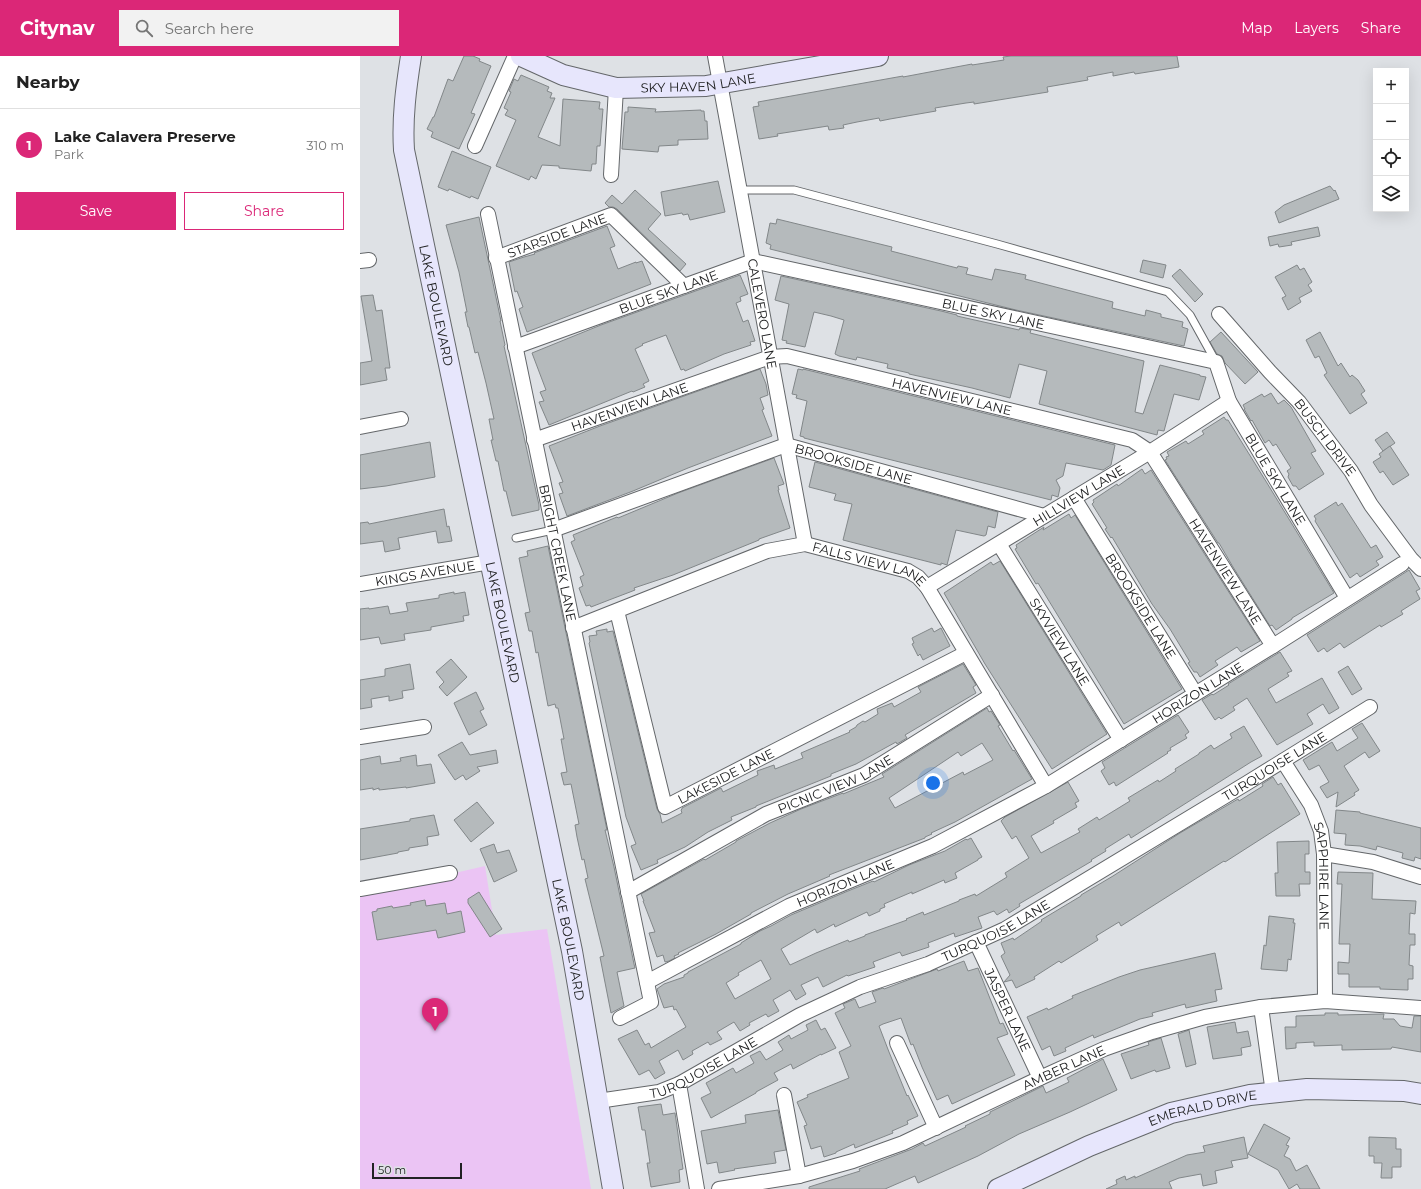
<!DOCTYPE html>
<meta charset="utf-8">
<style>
:root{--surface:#fff;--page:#f2f2f2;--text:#222;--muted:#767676;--line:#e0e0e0;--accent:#db2777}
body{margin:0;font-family:Montserrat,sans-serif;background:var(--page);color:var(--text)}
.controls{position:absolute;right:12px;top:12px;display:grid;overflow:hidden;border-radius:0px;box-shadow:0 4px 16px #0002}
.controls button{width:36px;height:36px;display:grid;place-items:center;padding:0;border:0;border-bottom:1px solid var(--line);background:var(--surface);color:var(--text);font:20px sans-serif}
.scale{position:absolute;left:12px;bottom:10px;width:90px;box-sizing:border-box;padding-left:4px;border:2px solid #212223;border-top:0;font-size:11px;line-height:14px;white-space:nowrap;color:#212223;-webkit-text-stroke:3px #dee1e5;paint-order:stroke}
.you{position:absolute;left:573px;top:727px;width:14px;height:14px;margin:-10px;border:3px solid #fff;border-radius:50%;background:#1a73e8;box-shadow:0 0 0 6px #1a73e833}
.badge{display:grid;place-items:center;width:26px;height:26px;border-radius:50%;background:var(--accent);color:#fff;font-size:13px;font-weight:700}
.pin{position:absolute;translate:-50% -33px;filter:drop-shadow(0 1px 2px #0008)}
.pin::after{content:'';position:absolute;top:21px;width:14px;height:12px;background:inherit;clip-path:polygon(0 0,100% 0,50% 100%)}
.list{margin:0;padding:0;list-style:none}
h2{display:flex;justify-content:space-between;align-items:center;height:52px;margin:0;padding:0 16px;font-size:17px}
h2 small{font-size:13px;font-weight:400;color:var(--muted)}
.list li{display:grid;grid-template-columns:26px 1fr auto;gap:12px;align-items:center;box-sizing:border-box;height:72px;padding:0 16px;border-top:1px solid var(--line)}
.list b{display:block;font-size:15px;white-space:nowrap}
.list p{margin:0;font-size:13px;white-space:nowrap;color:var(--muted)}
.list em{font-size:13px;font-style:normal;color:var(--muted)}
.actions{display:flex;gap:8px;padding:12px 16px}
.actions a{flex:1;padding:9px 0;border:1px solid var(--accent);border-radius:0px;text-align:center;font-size:14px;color:var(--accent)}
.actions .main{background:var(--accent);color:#fff}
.icon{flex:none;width:22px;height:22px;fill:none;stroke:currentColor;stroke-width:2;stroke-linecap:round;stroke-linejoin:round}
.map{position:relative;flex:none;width:1061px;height:1133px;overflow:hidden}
header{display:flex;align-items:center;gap:24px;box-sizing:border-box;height:56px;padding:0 20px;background:var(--accent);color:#fff}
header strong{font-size:19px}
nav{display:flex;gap:22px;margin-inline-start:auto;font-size:14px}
.search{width:280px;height:36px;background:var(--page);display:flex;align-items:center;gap:10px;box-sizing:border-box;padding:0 14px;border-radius:0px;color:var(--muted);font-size:15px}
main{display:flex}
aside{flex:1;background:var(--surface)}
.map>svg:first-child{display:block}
.green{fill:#ebc4f4}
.building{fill:#b5babc;stroke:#828789;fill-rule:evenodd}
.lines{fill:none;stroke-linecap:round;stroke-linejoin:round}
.lane-casing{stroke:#64676a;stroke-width:9}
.street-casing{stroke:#64676a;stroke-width:16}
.secondary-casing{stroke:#64676a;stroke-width:22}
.lane{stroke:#fff;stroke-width:7}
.street{stroke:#fff;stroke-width:14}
.secondary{stroke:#e7e6fc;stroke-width:20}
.labels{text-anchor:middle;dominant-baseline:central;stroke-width:3;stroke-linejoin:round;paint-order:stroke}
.street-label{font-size:13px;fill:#212223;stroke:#dee1e5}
</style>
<header>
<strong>Citynav</strong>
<div class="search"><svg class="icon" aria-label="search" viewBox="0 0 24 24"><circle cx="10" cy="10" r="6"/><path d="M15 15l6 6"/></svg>Search here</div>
<nav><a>Map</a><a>Layers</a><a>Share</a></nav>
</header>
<main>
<aside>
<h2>Nearby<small></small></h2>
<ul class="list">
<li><span class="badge">1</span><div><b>Lake Calavera Preserve</b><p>Park</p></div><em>310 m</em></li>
</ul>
<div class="actions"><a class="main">Save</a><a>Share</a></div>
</aside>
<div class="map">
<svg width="1061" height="1133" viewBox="0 0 1061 1133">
<rect width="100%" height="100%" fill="#dee1e5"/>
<polygon class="green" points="125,810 136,879 187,873 231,1133 0,1133 0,839"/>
<g class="building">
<polygon points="104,0 113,0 120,3 119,5 131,10 111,57 115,58 99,93 71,81 73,76 67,73 73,61 74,61 88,23 93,25"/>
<polygon points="651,0 817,0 819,11 775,18 774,16 753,20 753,16 727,21 728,24 687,31 688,36 614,48 614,46 606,47 575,52 576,55 530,63 520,65 519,62 497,66 483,69 484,72 469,74 468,70 417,78 418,80 399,83 393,51 399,50 398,46 543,20 543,21 612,8 612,9 644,4 643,1"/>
<polygon points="161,19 189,31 187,35 192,37 190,42 195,42 178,81 200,90 203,43 240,46 239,53 243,53 240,90 237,90 236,108 232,108 231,115 199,112 199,110 182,109 176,123 171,120 169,124 136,110 156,64 145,59 148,54 144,52 151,36 149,35 154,23 158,25"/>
<polygon points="268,51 296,53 295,56 341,54 341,55 344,55 345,65 347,65 348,83 318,84 318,89 299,90 298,96 262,93 265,56 268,56"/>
<polygon points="92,95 131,111 118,143 111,140 110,142 89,133 88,135 78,131"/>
<polygon points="358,125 365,156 330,164 328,158 323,159 322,157 305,160 301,136"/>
<polygon points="970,130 974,135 975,134 979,143 919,167 915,156 924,149"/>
<polygon points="275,134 301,158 288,173 326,208 320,215 257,153 253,151 249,151 245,147 252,139 262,148"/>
<polygon points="119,161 141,265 140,265 145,289 144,290 179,449 179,454 152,460 146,435 144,435 138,405 136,405 131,384 133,384 129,363 134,363 126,327 118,296 115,297 109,271 108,271 105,256 107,256 99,216 86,169"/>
<polygon points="417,163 532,191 531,195 597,212 598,210 608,212 606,218 632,224 635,213 646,215 666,219 665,223 753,246 752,252 785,260 786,254 801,258 801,261 823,266 822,271 828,273 824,290 656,254 410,193 411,189 406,187 410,167 416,168"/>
<polygon points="247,170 255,190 250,192 258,213 276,206 276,207 282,205 291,228 167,276 159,253 163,251 157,235 155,236 149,206 164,201 175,198 174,197"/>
<polygon points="958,171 960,180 931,186 932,189 919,191 918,188 910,190 908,181"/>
<polygon points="783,204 806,209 803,222 780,216"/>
<polygon points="937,209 940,214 944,212 952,226 948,229 952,235 939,242 941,246 928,254 922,242 926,240 915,221"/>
<polygon points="820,213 843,238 835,246 812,220"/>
<polygon points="380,219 388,238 380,241 381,245 376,247 383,266 388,264 395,285 390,286 391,289 364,298 325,315 324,313 321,314 306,279 282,288 283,289 275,293 289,325 283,328 285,331 273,336 272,335 189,369 179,346 184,345 180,336 186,334 172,297 241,269"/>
<polygon points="421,220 581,255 597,259 597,260 659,274 660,272 671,274 670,277 784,305 775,356 783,358 800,309 840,319 840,320 846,321 839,344 814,338 804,375 798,374 797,379 679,348 687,315 659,308 650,342 612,332 549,318 549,317 527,312 528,308 497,301 496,304 479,300 475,298 484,264 471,260 454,256 445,291 426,287 427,285 422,284 429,248 415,244"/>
<polygon points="13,239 16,255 22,254 30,312 25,312 27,324 0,329 0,307 12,305 1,240"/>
<polygon points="861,276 898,316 885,328 865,307 862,300 857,298 850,286"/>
<polygon points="960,276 978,310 981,307 990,321 992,319 998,324 1005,335 1001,338 1007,347 990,358 964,319 967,317 959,300 955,302 946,284"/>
<polygon points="400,313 406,328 408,339 400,342 404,353 402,354 412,380 328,412 273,435 207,460 199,438 203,437 199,427 203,426 189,390 240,370"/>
<polygon points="438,313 443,314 443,313 755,389 751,409 743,414 706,407 703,420 696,424 700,432 698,441 692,439 691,444 444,382 444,381 440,380 447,345 436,342 437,339 432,338"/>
<polygon points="911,337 918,348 924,344 931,351 956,395 951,397 964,418 939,434 936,430 933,430 928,421 929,418 927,415 931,412 916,388 913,390 909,384 905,387 892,364 891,365 884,353 885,353 883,349 902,338 904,341"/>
<polygon points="864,361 866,364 868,364 907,427 974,537 932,562 932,563 916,574 912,569 910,570 873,511 859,487 858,487 805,404 807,403 806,401 809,400 807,396 826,385 828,388 844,378 842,375"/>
<polygon points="1027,376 1035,387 1023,395 1015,384"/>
<polygon points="70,386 75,421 26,430 0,433 0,399"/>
<polygon points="1030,390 1049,419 1033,429 1023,415 1020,417 1013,406 1021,401 1019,398"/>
<polygon points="414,402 424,428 418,430 419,434 418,434 430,472 399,483 399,484 313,519 274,532 275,534 270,536 249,544 231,551 230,549 226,550 219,532 223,530 220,521 224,519 211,486 215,484 213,479 257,461 258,462 318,437"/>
<polygon points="455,406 638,456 635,472 628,470 626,479 624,480 596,474 587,509 581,507 581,509 483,484 492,448 474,444 476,438 449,431"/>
<polygon points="782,413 785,418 791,414 900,585 881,596 877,591 855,605 858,609 840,621 837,616 834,616 828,607 830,606 810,573 792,548 752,481 751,482 745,473 747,472 732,448 734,446 733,444 757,428 758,430"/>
<polygon points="976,446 978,450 982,447 1011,492 1016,489 1023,501 1016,505 1019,509 1000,521 997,517 990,522 955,465 956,463 954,460"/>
<polygon points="84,453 87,471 89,470 92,485 78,487 76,475 38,482 40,493 25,496 23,485 0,488 0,467 8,466 9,468"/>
<polygon points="709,458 711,462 715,459 822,633 764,668 678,527 676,528 655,493 657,492 656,489 684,471 683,474"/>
<polygon points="188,490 247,774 245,774 254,811 274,908 275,912 257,916 264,950 251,957 240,901 244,900 225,823 228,822 224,803 222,804 217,781 215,769 219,768 211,728 204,729 201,717 207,716 201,683 204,683 198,652 196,652 195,648 188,650 178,596 176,597 172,575 169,575 165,557 170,556 159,502 168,500 167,495"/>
<polygon points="640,505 747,678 692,713 625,608 584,537 631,506 633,509"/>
<polygon points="1049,514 1060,533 1056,535 1060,543 1041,555 1043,558 1021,571 1020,569 984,592 980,587 967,596 964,592 958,596 947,579"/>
<polygon points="94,536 94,538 105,536 109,559 103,560 104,565 71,571 71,574 44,578 45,584 21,588 19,581 0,584 0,553 9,552 9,553 28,550 30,558 48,555 46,547 79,542 79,539"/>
<polygon points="572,572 574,576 581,572 590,590 563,604 560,598 558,600 552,588 554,587 552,582"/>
<polygon points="247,573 247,576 253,575 297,753 300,758 302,767 322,757 321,754 322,753 322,752 361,732 363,736 398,719 397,715 414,709 415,713 443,702 441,697 490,676 489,675 496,671 497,669 503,665 505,666 518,658 517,653 532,647 534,651 561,636 558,631 603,608 616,629 613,631 616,637 545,679 547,682 537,688 536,686 496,708 471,718 471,720 396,750 396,751 371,761 372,764 348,776 325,791 297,804 298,807 281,814 271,790 276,788 266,761 229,587 230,586 229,580 237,579 236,575"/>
<polygon points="920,596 932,615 927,617 929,620 908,633 916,647 962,622 979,652 969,658 963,648 947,658 953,668 917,689 887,642 873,651 875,654 861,663 859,661 855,664 842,644 852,638 853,639 869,629 868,628"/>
<polygon points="91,603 107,621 87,640 79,631 84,626 76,616"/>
<polygon points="50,608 54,633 42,635 43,642 29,645 29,640 11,643 12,651 0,653 0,624 25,620 25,613"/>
<polygon points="988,610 1002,633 992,639 978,616"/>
<polygon points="116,636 124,653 120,655 127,669 109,679 94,647"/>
<path d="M 627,652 L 629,656 L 631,655 L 640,669 L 638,670 L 653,695 L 654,694 L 672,723 L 595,766 L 571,777 L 572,778 L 565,781 L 565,782 L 469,819 L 470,820 L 428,838 L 391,857 L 391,858 L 356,878 L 318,897 L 319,898 L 314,900 L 315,902 L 309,905 L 305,906 L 303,899 L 297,901 L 289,877 L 295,876 L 283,845 L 284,845 L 281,838 L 344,803 L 345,804 L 376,786 L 376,785 L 410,767 L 441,753 L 483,737 L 483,738 L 524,721 L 522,718 ZM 622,687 L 633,704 L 604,719 L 603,716 L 535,752 L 529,742 L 598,696 L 601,700 Z"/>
<polygon points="818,659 829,676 825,679 827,682 810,692 811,694 807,696 808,697 756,730 754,726 749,729 741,715 745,712 742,706"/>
<polygon points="1002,667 1020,695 1009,702 1005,696 984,710 999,734 994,737 995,739 976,751 978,736 967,742 960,731 969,726 959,709 949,714 943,704 972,686 977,695 998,682 992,673"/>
<path d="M 884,670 L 902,700 L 891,706 L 771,782 L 769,778 L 745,793 L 746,795 L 731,804 L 732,805 L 659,848 L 660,850 L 649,857 L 647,853 L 637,859 L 634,855 L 618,861 L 622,872 L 595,881 L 594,877 L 568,887 L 569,891 L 542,900 L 540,896 L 513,906 L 515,911 L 488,920 L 487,919 L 463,931 L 458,921 L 441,929 L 446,938 L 436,944 L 430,934 L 413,944 L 419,955 L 408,961 L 406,958 L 389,967 L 390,969 L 380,975 L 374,966 L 357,976 L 362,983 L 350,989 L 348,986 L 332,995 L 333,998 L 323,1004 L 318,994 L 299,1005 L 305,1017 L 295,1023 L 289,1014 L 279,1019 L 258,983 L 277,974 L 285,989 L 289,987 L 291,992 L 326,971 L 316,953 L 314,954 L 313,950 L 304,952 L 297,933 L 304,928 L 324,921 L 324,919 L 328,917 L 328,916 L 381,888 L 381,887 L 400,875 L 411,870 L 431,859 L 488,835 L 513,825 L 514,826 L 549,809 L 585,795 L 606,783 L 607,784 L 611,782 L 622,801 L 618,803 L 618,804 L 595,817 L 597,822 L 585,827 L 584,824 L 552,838 L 552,836 L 524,848 L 525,851 L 520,853 L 520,855 L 509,860 L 507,856 L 475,871 L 474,868 L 457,877 L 455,873 L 421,893 L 430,909 L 456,897 L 488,884 L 489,886 L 505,880 L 505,879 L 547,864 L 546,863 L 563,856 L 564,859 L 599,845 L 599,844 L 615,838 L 616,840 L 647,821 L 645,817 L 669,802 L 656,780 L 652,783 L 641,765 L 645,761 L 708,726 L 719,745 L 715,747 L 717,751 L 693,765 L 694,767 L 671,780 L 681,797 L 720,776 L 718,773 L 737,761 L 739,764 L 770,745 L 768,742 L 798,724 L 799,726 L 816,715 L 815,713 L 839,698 L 839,697 L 851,689 L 854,693 L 872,682 L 870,678 ZM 401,904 L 411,923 L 375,943 L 366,927 L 379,919 L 378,917 Z"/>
<polygon points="102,686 110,699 136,694 138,707 117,711 120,715 106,724 103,719 95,724 78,699"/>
<polygon points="56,699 57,710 71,708 75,727 46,732 46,731 19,734 19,732 13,734 13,732 0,734 0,704 20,700 21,708 41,705 40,702"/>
<polygon points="913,721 918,729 921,727 940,758 865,806 864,805 840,820 761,870 759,866 736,880 738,884 701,907 699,905 674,921 675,923 656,932 652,924 644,926 650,919 641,900 645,897 641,887 653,882 654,884 682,865 681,864 721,840 721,839 753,820 820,777 878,743 879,745 903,730 902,728"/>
<polygon points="117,746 134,767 111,786 94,764"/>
<polygon points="976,754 1000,756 1000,757 1061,772 1061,803 1055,801 1054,805 1042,802 1043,797 1017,790 1016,794 1000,790 985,789 986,778 974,777"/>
<polygon points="74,759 79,779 67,781 68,789 49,792 49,794 38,796 38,797 0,804 0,773 50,765 50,763"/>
<polygon points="949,785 949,798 945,798 945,816 950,816 950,828 939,828 940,840 916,840 915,817 918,817 917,786"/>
<polygon points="134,788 137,797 149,794 157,815 134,826 120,793"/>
<polygon points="978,816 1013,817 1012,843 1056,845 1055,858 1050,857 1049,878 1055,878 1055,889 1050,889 1049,909 1053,910 1053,923 1048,923 1048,934 1020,933 1020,931 989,931 989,918 978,918 978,906 989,907 990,888 979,888 982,828 977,828"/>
<polygon points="119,836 142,873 130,881 108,847 108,843"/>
<polygon points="65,844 66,850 85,847 87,858 101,855 105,876 78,882 76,874 17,884 12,856 17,855 17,853 32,850 33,852 51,849 50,847"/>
<polygon points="909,860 934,863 933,867 935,867 931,904 928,903 927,915 901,913 904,889 906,890"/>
<polygon points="855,897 862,933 855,934 857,945 826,952 825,948 792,957 793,960 780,963 734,982 733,979 705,992 706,995 694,1000 690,990 682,994 667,961 687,952 688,954 713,942 712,940 759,921 780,914"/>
<polygon points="604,905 608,915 618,912 640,968 643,967 648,978 637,982 655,1019 592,1048 588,1039 577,1044 562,1011 553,988 551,989 541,962 523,968 519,970 529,996 547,1040 548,1039 558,1060 547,1065 548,1068 532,1075 533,1077 495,1092 494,1088 476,1096 476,1097 464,1101 461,1090 451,1093 444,1070 447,1069 437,1046 448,1041 447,1039 489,1022 479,996 491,990 475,957 485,952 483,948 495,943 499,952 516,946 512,936 523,932 524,933 577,913 578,915"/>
<polygon points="965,957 978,957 978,959 1024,958 1023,963 1034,963 1040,970 1052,972 1054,960 1061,960 1061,996 1032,991 1031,993 982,994 982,989 954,990 954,986 936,987 936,992 926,993 925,971 936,971 936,960 965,959"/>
<polygon points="456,964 461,974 465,972 476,992 461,999 461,998 433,1013 431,1008 414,1017 418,1024 396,1036 396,1037 351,1062 341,1042 351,1037 346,1027 373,1012 376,1017 394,1007 390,1000 400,995 406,1004 423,994 418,986 429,979 431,983 448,974 446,969"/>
<polygon points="875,966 877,977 888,975 891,990 881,992 882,999 853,1003 847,971"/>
<polygon points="829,974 836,1008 826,1011 818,978"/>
<polygon points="801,982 810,1012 796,1016 795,1014 771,1023 761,998 789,989 788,986"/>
<polygon points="743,1003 757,1034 710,1056 659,1078 618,1100 558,1127 555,1120 525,1133 449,1133 449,1131 500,1115 499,1113 552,1093 563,1087 565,1090 606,1071 605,1070 630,1058 630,1056 683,1030 686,1037 709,1026 707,1022"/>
<polygon points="301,1048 303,1059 315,1057 323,1113 319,1114 320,1126 291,1131 287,1107 290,1107 285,1074 282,1074 278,1051"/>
<polygon points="418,1054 426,1094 414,1096 416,1107 374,1113 375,1114 359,1117 357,1106 347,1108 341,1075 386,1067 385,1059"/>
<polygon points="904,1068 930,1082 926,1089 929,1090 924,1100 930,1103 936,1115 947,1109 960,1133 940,1133 937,1128 929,1133 918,1114 888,1098"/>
<polygon points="884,1081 888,1102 871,1105 873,1111 855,1115 857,1127 843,1130 841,1118 819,1122 809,1126 812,1133 746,1133 757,1128 756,1124 765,1120 766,1124 775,1120 775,1122 827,1099 845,1096 843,1090"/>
<polygon points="1009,1081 1036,1082 1036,1093 1041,1093 1041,1111 1032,1111 1032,1122 1021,1122 1022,1107 1014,1107 1014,1100 1009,1100"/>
</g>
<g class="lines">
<g class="lane-casing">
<g id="lane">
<polyline points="380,134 434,134 637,188 808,236 830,259 856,306"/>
<polyline points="156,482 193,474"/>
</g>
</g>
<g class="street-casing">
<g id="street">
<path id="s1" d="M 355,0 L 445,488"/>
<polyline points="115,90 155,0"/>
<polyline points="251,119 256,32"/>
<path id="s2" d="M 128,158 L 291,946 L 260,962"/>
<path id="s3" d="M 136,202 L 251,159 L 324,230"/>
<polyline points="0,205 9,204"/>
<path id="s4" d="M 859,258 L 910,316 L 939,346 L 991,415 L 1011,449 L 1051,503 L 1061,513"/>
<path id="s5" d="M 155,291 L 393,205 L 856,306 L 869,345 L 987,542"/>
<polyline points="0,371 41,363"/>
<path id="s6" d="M 174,384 L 410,301 L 427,300 L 772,384 L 790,396 L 913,590"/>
<path id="s7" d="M 714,442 L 835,637"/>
<path id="s8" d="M 193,474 L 426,389 L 684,460"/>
<path id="s9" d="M 639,488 L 761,684"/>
<path id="s10" d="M 0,528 L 130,506"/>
<path id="s11" d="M 567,531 L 790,396 L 869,345"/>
<path id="s12" d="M 257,555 L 305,751 L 606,597"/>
<path id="s13" d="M 213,572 L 407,495 L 445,488 L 548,515 L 558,521 L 567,531 L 686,730"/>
<polyline points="0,681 64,671"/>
<path id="s14" d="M 923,705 L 951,749 L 961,775 L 964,798 L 965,945"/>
<polyline points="964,798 1013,806 1061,821"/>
<polyline points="0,833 90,817"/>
<path id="s15" d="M 268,836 L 406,758 L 504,719 L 632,639"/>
<path id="s16" d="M 616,886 L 680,1022"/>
<path id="s17" d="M 287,926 L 429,850 L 573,790 L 686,730 L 913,590 L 1042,508"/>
<polyline points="901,951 913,1037"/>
<polyline points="537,987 576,1072"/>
<polyline points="319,1028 337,1133"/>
<polyline points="424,1039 439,1120"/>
<path id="s18" d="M 238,1045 L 299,1036 L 319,1028 L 440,959 L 500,931 L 568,908 L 645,873 L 887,727 L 1010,651"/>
<path id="s19" d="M 359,1133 L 439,1120 L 493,1105 L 543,1087 L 680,1022 L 744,993 L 792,976 L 845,961 L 901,951 L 965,945 L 1061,952"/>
</g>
</g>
<g class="secondary-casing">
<g id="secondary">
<path id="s20" d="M 51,0 C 46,32 42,62 44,94 L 212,895 L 253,1133"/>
<path id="s21" d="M 161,0 L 203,19 L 256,32 L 346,30 L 518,0"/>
<path id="s22" d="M 638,1133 L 729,1090 L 811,1057 L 890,1039 L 947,1033 L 1044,1035 L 1061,1038"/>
</g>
</g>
<use href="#lane" class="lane"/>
<use href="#street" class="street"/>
<use href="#secondary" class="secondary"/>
</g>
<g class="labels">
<g class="street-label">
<text stroke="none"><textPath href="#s21" startOffset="183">SKY HAVEN LANE</textPath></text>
<text stroke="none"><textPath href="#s3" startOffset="65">STARSIDE LANE</textPath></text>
<text stroke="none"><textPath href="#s5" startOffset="163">BLUE SKY LANE</textPath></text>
<text stroke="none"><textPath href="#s20" startOffset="253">LAKE BOULEVARD</textPath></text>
<text stroke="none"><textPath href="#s1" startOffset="262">CALEVERO LANE</textPath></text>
<text stroke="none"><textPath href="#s5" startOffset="499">BLUE SKY LANE</textPath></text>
<text stroke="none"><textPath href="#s6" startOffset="437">HAVENVIEW LANE</textPath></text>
<text stroke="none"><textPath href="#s6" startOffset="101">HAVENVIEW LANE</textPath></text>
<text stroke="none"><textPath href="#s4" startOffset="163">BUSCH DRIVE</textPath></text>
<text stroke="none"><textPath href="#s8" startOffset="318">BROOKSIDE LANE</textPath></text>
<text stroke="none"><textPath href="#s5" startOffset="859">BLUE SKY LANE</textPath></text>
<text stroke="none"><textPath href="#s11" startOffset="177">HILLVIEW LANE</textPath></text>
<text stroke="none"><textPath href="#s2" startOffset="346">BRIGHT CREEK LANE</textPath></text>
<text stroke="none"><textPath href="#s13" startOffset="315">FALLS VIEW LANE</textPath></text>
<text stroke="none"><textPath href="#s6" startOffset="785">HAVENVIEW LANE</textPath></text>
<text stroke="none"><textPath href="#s10" startOffset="66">KINGS AVENUE</textPath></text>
<text stroke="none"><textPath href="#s7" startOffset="127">BROOKSIDE LANE</textPath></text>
<text stroke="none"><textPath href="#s20" startOffset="577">LAKE BOULEVARD</textPath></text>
<text stroke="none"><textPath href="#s9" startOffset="115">SKYVIEW LANE</textPath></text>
<text stroke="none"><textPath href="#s17" startOffset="623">HORIZON LANE</textPath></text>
<text stroke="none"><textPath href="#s18" startOffset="760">TURQUOISE LANE</textPath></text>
<text stroke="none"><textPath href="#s12" startOffset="270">LAKESIDE LANE</textPath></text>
<text stroke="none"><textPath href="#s15" startOffset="234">PICNIC VIEW LANE</textPath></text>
<text stroke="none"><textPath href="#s14" startOffset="125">SAPPHIRE LANE</textPath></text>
<text stroke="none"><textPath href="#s17" startOffset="222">HORIZON LANE</textPath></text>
<text stroke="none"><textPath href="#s18" startOffset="436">TURQUOISE LANE</textPath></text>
<text stroke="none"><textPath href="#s20" startOffset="901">LAKE BOULEVARD</textPath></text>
<text stroke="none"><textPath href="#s16" startOffset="75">JASPER LANE</textPath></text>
<text stroke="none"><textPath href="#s18" startOffset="112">TURQUOISE LANE</textPath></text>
<text stroke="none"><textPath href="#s19" startOffset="368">AMBER LANE</textPath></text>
<text stroke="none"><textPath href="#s22" startOffset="221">EMERALD DRIVE</textPath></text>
</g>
</g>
</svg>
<div class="controls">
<button>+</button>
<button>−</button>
<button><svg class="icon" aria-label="locate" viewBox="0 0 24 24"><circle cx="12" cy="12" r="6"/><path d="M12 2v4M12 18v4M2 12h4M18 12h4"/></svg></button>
<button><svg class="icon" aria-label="layers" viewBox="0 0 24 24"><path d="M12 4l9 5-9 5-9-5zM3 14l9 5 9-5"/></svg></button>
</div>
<div class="scale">50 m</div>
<div class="you"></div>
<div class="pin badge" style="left:75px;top:975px">1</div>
</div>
</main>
